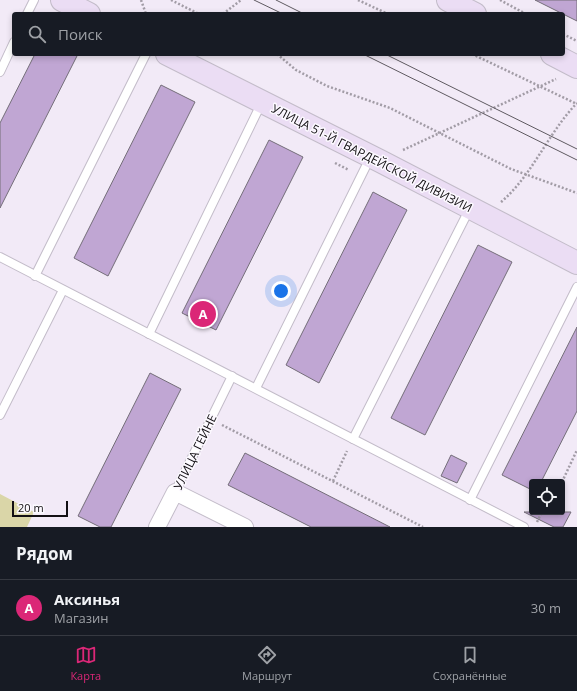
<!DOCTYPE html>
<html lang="ru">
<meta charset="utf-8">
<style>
:root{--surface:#171b24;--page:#20242c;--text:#f1f3f6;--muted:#9ea1a6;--line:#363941;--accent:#db2777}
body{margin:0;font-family:"Open Sans",sans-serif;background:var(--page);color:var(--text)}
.controls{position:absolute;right:12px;bottom:12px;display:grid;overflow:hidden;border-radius:4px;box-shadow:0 2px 6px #0003}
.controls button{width:36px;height:36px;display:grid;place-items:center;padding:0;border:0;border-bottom:1px solid var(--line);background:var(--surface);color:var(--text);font:20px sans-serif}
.scale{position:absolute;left:12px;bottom:10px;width:56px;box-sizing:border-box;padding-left:4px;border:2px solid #131014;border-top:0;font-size:11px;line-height:14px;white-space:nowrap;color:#131014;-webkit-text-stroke:3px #fcf9ff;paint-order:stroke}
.you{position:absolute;left:281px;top:291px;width:14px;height:14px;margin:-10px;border:3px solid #fff;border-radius:50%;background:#1a73e8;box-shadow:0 0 0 6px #1a73e833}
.badge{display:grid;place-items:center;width:26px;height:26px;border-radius:50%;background:var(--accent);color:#fff;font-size:13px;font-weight:700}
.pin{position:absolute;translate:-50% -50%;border:2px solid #fff;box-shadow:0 1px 4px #0006}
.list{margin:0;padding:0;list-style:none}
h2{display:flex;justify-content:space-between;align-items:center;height:52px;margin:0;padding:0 16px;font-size:17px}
h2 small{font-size:13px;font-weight:400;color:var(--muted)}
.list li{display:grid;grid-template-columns:26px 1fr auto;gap:12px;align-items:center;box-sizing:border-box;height:56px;padding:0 16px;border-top:1px solid var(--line)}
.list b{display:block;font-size:15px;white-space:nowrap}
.list p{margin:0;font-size:13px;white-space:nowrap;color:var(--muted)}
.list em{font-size:13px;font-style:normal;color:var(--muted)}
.icon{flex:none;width:22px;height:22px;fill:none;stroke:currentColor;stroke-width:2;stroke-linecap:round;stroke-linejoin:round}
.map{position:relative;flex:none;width:577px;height:527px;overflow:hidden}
.search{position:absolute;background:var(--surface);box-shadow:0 2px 6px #0003;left:12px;right:12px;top:12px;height:44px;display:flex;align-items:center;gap:10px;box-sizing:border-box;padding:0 14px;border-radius:4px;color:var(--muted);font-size:15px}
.sheet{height:108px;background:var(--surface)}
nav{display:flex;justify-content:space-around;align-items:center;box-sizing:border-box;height:56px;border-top:1px solid var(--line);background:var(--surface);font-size:11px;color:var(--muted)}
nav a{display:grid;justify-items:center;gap:2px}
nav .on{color:var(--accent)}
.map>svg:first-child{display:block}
.green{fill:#dad6a8}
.building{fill:#c0a6d3;stroke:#746e79}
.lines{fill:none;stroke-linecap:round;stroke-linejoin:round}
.lane-casing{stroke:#c3bcc9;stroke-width:10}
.street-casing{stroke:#c3bcc9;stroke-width:18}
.secondary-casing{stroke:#c3bcc9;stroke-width:24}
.path{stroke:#a29ca6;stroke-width:2.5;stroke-dasharray:2 2;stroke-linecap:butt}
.lane{stroke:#fff;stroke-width:8}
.street{stroke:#fff;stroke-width:16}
.secondary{stroke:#ebddf4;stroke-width:22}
.tram{stroke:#5f5a61;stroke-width:1}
.labels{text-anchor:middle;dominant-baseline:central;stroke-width:3;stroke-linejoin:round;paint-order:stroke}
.street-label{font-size:12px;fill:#131014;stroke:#fcf9ff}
</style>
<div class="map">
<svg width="577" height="527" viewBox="0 0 577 527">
<rect width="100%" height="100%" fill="#f2eaf7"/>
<polygon class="green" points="0,494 34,512 27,527 0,527"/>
<g class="building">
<polygon points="535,0 577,0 577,21"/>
<polygon points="35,54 78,54 0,208 0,123"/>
<polygon points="161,85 195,102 108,276 74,258"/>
<polygon points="269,140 303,157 216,330 182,313"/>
<polygon points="373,192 407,210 319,383 286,365"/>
<polygon points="478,245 512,262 425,435 391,418"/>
<polygon points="577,327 577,411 541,482 532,482 532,490 502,475"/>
<polygon points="150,373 181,389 111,527 100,527 78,516"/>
<polygon points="245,453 390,527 311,527 228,485"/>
<polygon points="451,455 467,463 457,483 441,476"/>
<polygon points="524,512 571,512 563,527 554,527"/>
</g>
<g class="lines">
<g class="lane-casing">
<g id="lane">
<polyline points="27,14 34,0"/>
<polyline points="0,72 14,42"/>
<polyline points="0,257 524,527"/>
<polyline points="35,276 146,54"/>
<polyline points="149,334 262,102"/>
<polyline points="256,388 370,158"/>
<polyline points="0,415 63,290"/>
<polyline points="353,439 470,208"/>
<polyline points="175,492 232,376"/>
<polyline points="470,500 577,287"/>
</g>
</g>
<g class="street-casing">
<polyline id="street" points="157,527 175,492 245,527"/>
</g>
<g class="secondary-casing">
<g id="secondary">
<polyline points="62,0 89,14"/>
<polyline points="448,0 475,14"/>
<polyline points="167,54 380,161 577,263"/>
<polyline points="552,54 577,67"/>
</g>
</g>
<g class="path">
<polyline points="141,0 146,14"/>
<polyline points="171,0 199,14"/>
<polyline points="358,0 388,14"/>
<polyline points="500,0 526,14"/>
<polyline points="223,14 241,0"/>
<polyline points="563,34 577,41"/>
<polyline points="277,54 296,70 327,86 390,108 511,169 577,193"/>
<polyline points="472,54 577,104"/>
<polyline points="403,150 556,79"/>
<polyline points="335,163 349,170"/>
<path d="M 501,202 C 532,176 548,133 577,103"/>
<polyline points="222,425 423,527"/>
<polyline points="333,481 347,451"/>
<polyline points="562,482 577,450"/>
<polyline points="537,522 542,512"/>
</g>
<use href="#lane" class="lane"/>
<use href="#street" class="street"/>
<use href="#secondary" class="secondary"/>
<g class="tram">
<polyline points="254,0 283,14"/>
<polyline points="276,0 304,14"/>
<polyline points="363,54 577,160"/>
<polyline points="385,54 577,149"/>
</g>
</g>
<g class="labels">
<g class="street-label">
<text transform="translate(372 158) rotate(27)">УЛИЦА 51-Й ГВАРДЕЙСКОЙ ДИВИЗИИ</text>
<text transform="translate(195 452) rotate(-64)">УЛИЦА ГЕЙНЕ</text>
</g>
</g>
</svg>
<div class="controls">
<button><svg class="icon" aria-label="locate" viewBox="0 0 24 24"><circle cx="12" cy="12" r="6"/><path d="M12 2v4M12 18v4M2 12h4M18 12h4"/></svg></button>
</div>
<div class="scale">20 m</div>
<div class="you"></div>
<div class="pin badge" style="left:203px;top:314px">A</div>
<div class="search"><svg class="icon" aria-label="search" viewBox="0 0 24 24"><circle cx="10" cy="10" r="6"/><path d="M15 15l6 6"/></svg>Поиск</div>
</div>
<section class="sheet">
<h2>Рядом<small></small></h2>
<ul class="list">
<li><span class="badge">A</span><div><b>Аксинья</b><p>Магазин</p></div><em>30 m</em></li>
</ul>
</section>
<nav>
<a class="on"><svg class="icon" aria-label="map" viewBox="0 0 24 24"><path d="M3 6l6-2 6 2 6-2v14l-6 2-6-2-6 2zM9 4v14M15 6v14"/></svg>Карта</a>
<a><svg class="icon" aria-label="directions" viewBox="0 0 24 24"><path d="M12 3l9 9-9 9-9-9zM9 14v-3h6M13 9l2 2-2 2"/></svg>Маршрут</a>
<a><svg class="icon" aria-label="saved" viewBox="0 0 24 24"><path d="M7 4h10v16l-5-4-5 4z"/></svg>Сохранённые</a>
</nav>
